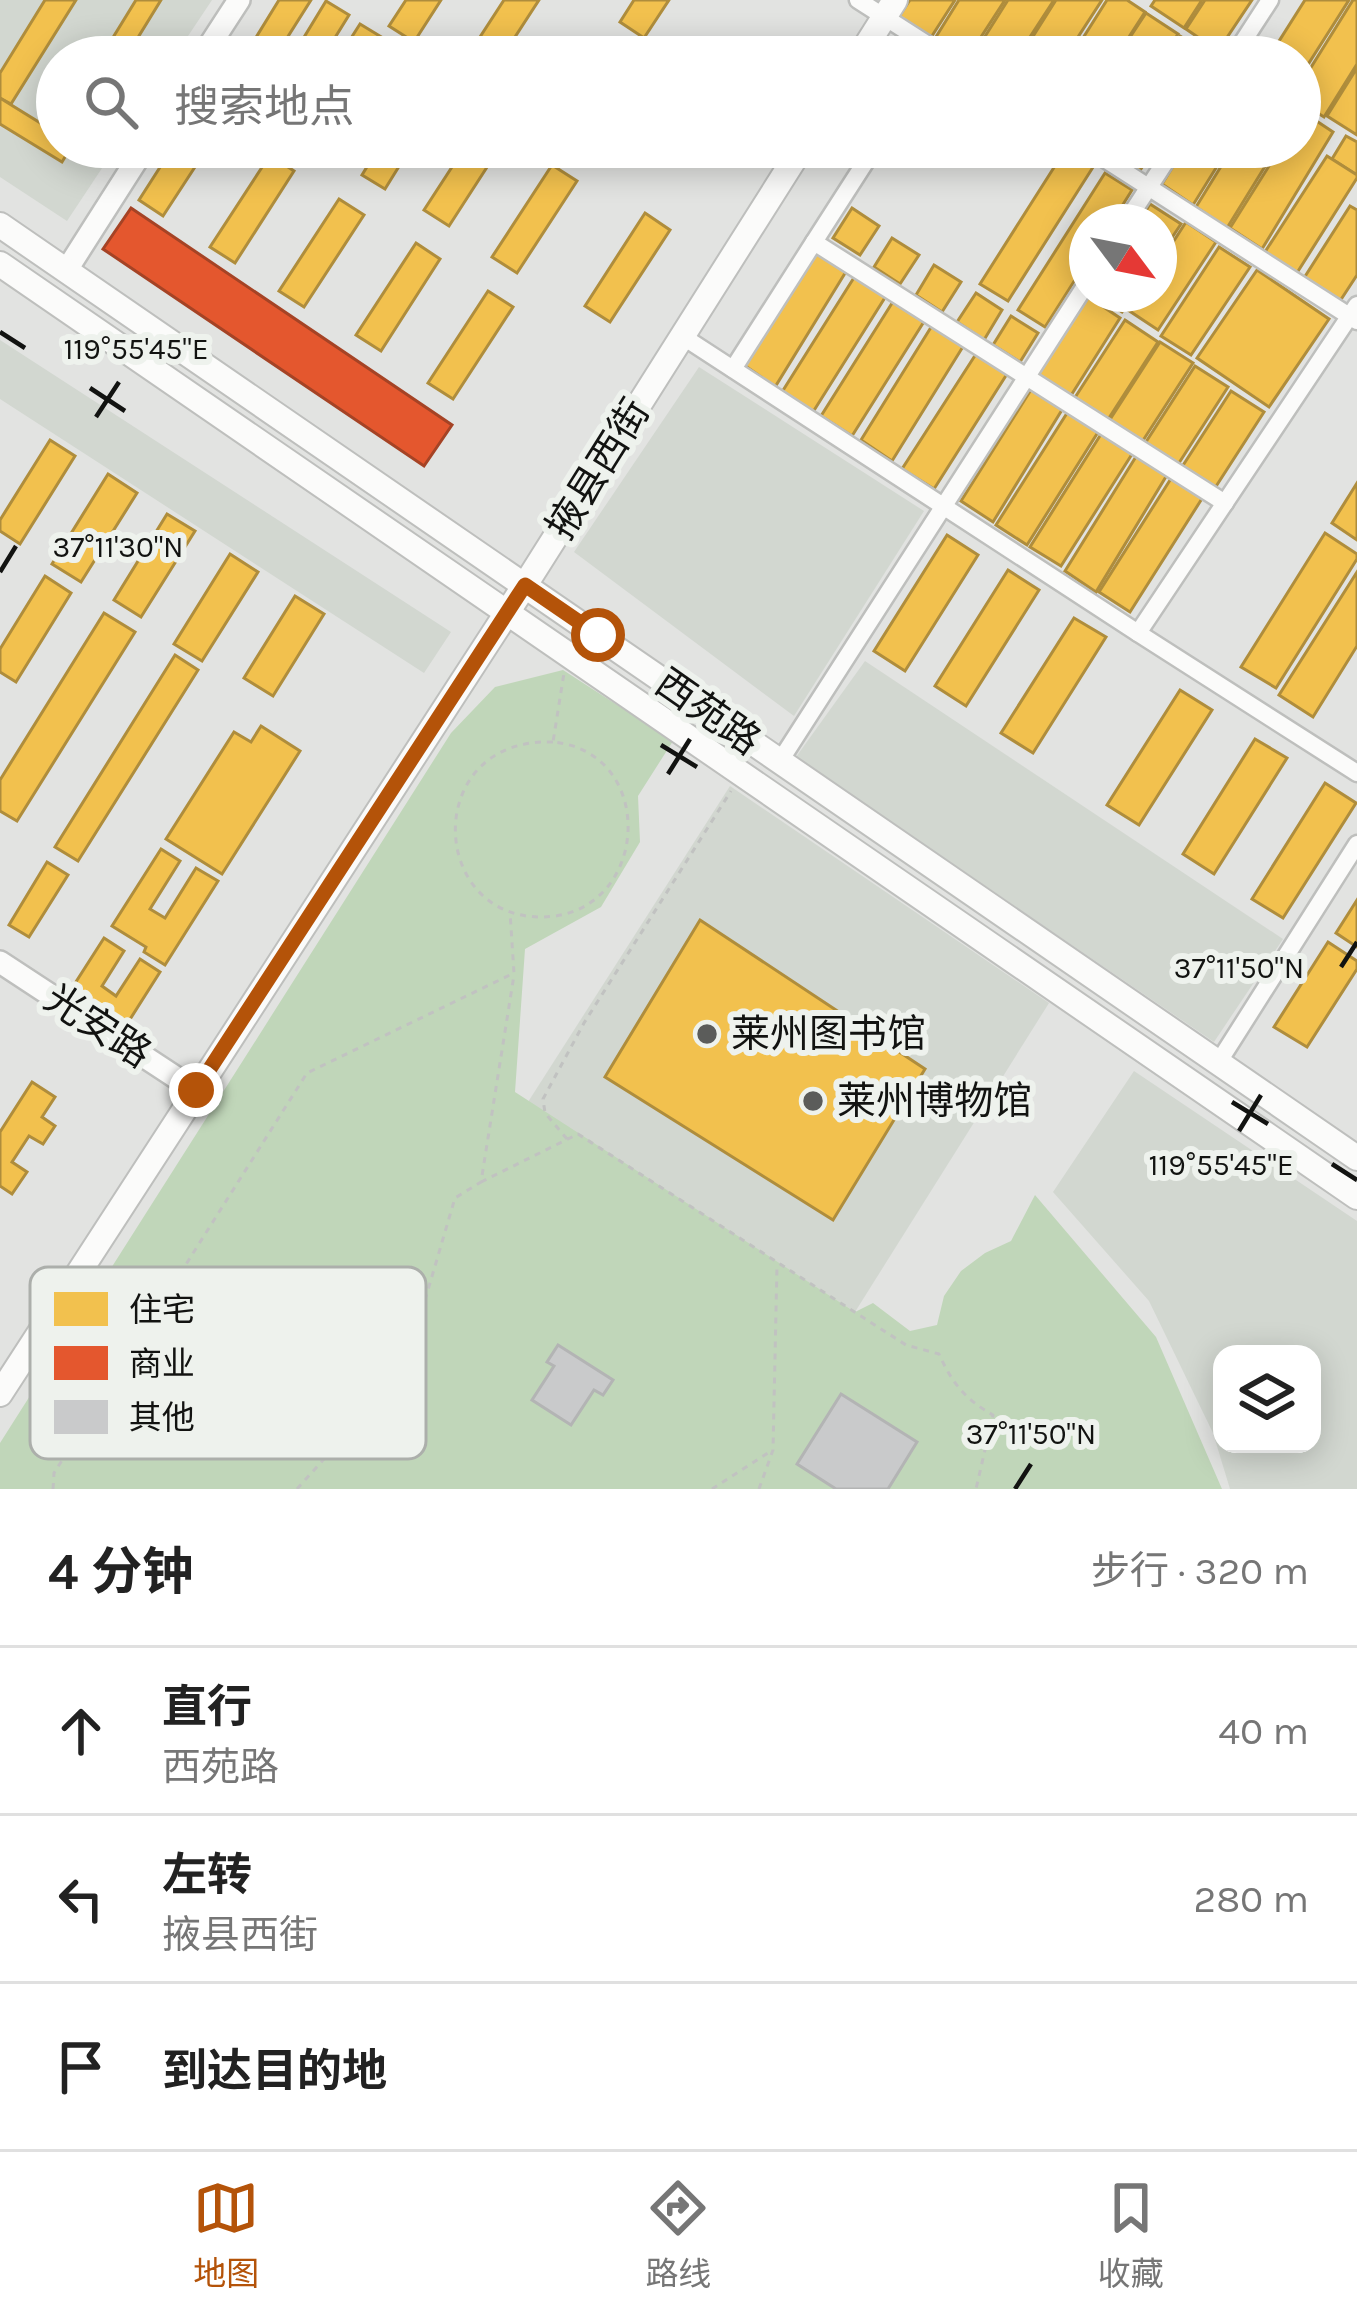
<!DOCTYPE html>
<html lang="zh">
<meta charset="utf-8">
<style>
:root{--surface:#fff;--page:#f2f2f2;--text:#222;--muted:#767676;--line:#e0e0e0;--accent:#b45309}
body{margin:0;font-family:Karla,"Noto Sans SC",sans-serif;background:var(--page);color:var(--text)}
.controls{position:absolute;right:36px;bottom:36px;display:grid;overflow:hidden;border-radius:24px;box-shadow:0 6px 30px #0003}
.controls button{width:108px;height:108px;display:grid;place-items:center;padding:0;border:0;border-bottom:3px solid var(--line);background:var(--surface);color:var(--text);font:60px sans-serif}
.compass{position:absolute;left:1069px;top:204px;width:108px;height:108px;border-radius:50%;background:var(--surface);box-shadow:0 6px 30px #0003;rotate:122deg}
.stop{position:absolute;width:36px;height:36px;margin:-27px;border:9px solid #b45309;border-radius:50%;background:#fff}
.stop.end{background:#b45309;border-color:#fff;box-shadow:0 3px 12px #0008}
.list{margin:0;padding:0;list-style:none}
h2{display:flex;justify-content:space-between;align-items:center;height:156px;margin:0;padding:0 48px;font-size:51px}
h2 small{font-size:39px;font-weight:400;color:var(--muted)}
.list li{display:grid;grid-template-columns:78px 1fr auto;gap:36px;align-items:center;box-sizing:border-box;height:168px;padding:0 48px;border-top:3px solid var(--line)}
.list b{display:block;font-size:45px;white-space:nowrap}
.list p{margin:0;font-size:39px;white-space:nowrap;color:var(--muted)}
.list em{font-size:39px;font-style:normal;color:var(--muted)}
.icon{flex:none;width:66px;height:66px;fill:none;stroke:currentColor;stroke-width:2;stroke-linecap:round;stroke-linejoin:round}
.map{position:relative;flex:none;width:1357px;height:1489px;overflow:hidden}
.search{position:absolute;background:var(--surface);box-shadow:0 6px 30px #0003;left:36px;right:36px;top:36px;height:132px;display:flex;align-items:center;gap:30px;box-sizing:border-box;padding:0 42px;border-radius:66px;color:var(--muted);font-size:45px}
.sheet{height:660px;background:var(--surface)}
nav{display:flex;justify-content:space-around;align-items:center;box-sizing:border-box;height:168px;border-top:3px solid var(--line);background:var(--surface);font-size:33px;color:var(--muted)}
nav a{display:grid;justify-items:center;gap:6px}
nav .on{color:var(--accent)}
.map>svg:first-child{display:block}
.built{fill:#d2d7d0;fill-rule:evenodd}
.green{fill:#c0d6b9}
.homes{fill:#f2c14e;stroke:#af8d3c;stroke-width:3}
.shops{fill:#e4572e;stroke:#a54325;stroke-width:3}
.building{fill:#c9cacb;stroke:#b3b4b4;stroke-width:3}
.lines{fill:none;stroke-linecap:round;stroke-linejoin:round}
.minor-casing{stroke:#bebfbd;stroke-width:21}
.tertiary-casing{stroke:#bebfbd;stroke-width:26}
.secondary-casing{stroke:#bebfbd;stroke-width:28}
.path{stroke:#c1c2c1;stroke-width:3;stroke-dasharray:6 6;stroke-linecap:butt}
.minor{stroke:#fbfbfa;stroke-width:16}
.tertiary{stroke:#fbfbfa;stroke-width:21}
.secondary{stroke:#fbfbfa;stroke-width:24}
.route{stroke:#b45309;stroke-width:15}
.ticks{fill:none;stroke:#121311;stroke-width:4.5}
.poi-dot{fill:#5b5c5a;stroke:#eef2ed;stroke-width:4.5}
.labels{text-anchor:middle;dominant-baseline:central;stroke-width:12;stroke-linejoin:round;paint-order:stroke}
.street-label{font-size:39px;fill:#121311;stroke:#eef2ed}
.poi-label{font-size:39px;fill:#121311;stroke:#eef2ed;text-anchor:start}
.key{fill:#eef2ed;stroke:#acafab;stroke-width:3}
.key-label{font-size:33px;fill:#121311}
.ticks-label{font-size:30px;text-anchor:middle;fill:#121311;stroke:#eef2ed;stroke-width:12;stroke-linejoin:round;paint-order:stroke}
</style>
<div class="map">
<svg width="1357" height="1489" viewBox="0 0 1357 1489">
<rect width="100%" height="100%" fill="#e2e3e1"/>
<g class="built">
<polygon points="0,0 212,0 174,57 57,57 57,147 116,147 67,221 0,177"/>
<polygon points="0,340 451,632 424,673 0,399"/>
<polygon points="699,367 924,511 794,716 574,552"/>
<polygon points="865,661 1283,939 1214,1042 796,757"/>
<polygon points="730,786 1049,1003 855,1312 528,1102"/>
<path d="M 1134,1071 L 1357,1221 L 1357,1489 L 1230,1489 L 1213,1433 L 1149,1301 L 1053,1192 ZM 1222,1354 L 1312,1354 L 1312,1444 L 1222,1444 Z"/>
</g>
<polygon class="green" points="563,670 673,741 638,796 640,842 601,907 525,949 515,1092 855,1312 873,1303 910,1331 937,1325 944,1296 961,1271 985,1253 1011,1241 1035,1195 1156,1337 1222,1489 0,1489 0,1443 451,733 495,687"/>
<g class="homes">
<polygon points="45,0 76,0 11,104 0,98 0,73"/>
<polygon points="136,0 161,0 126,57 101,57"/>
<polygon points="279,0 311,0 275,57 244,57"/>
<polygon points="406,0 441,0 414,42 389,26"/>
<polygon points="504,0 539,0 502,57 467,57"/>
<polygon points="634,0 669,0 644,38 620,22"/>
<polygon points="910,0 955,0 930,39 898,18"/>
<polygon points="959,0 1005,0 968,57 957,57 934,40"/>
<polygon points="1008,0 1054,0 1017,57 972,57"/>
<polygon points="1056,0 1102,0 1065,57 1020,57"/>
<polygon points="1107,0 1127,0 1145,12 1116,57 1071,57"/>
<polygon points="1155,0 1202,0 1184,28 1151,6"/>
<polygon points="1205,0 1252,0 1218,51 1186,29"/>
<polygon points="1305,0 1349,0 1300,77 1300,57 1269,57"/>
<polygon points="1353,0 1357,0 1357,64 1324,117 1300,102 1300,85"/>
<polygon points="326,1 349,15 323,57 292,57"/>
<polygon points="1146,13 1178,34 1163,57 1117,57"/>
<polygon points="360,24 383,38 371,57 339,57"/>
<polygon points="1180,36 1213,57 1167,57"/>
<polygon points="1357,68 1357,135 1327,116"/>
<polygon points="0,98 55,132 57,128 57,147 71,147 62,162 0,124"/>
<polygon points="1303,112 1333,132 1262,249 1230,228 1281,147 1300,147 1300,116"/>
<polygon points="1346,136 1357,142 1357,175 1332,159"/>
<polygon points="173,147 208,147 163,216 139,200"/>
<polygon points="379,147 411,147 385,189 362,175"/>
<polygon points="465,147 500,147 449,226 424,210"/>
<polygon points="1067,147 1095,164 1008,301 980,284"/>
<polygon points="1110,147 1155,147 1137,175 1107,152"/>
<polygon points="1185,147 1229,147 1193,205 1162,184"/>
<polygon points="1233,147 1277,147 1227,228 1196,207"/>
<polygon points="270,155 294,171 235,263 210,247"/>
<polygon points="1327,156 1357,175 1357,178 1295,276 1263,255"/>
<polygon points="552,165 577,181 517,273 492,257"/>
<polygon points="1105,173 1132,190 1112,222 1087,222 1087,261 1045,327 1018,310"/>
<polygon points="339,199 364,215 304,307 279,291"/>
<polygon points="1150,204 1181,224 1159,257 1159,222 1139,222"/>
<polygon points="1350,206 1357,210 1357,275 1340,301 1304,278"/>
<polygon points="852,208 879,226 860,255 833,238"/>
<polygon points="645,213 670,230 610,322 585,306"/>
<polygon points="1186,222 1216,242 1158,330 1128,310 1139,294 1159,294 1159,264"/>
<polygon points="892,238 919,255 900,284 874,267"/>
<polygon points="416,243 440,259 381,351 356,335"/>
<polygon points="1219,247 1250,267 1191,355 1161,336"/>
<polygon points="816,249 847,270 775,387 744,365"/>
<polygon points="934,265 961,282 942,312 916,295"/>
<polygon points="1257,270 1329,319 1269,407 1197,358"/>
<polygon points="855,276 886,296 813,412 782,392"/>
<polygon points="488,291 513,307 453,399 428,383"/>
<polygon points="976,293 1002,310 984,340 957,322"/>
<polygon points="1094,294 1134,294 1122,312"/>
<polygon points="1087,296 1120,318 1070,397 1036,376"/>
<polygon points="894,300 925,320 852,436 821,416"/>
<polygon points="1011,316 1038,333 1020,362 993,345"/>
<polygon points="1125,320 1158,342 1107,421 1074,399"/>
<polygon points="933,324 964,345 892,461 861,440"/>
<polygon points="1160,342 1193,363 1142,442 1109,421"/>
<polygon points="976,354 1007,374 934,489 902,469"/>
<polygon points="1195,366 1228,387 1177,466 1144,445"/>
<polygon points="1034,385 1065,405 993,522 961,501"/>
<polygon points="1231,391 1264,412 1213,491 1180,470"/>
<polygon points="1069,410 1100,429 1027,545 996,525"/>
<polygon points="1103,431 1134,451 1061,566 1030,547"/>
<polygon points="50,440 75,456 20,544 0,531 0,520"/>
<polygon points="1137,455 1167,475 1096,592 1065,571"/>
<polygon points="108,474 137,493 81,582 52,564"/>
<polygon points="1172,477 1203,497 1130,612 1099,592"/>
<polygon points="1357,483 1357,540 1332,523"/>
<polygon points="167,514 195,531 141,617 114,600"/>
<polygon points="1325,533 1357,554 1357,559 1276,688 1241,667"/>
<polygon points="947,535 978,555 905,671 874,651"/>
<polygon points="230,554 258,572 202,661 174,644"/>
<polygon points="1008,570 1039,590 966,706 935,686"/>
<polygon points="1357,572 1357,646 1313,717 1279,695"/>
<polygon points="45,576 71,593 16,682 0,672 0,649"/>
<polygon points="295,596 324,614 273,696 244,678"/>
<polygon points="104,613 135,632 17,821 0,811 0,780"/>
<polygon points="1074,618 1106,637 1033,753 1001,733"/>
<polygon points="175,655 198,670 78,861 55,847"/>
<polygon points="1180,690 1212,710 1139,825 1107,805"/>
<polygon points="261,726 300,751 222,874 166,839 234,732 251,742"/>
<polygon points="1255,739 1287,758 1214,874 1183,854"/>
<polygon points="1325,783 1356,803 1283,918 1252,899"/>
<polygon points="161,849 180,861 150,909 165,918 196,868 218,881 165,965 144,952 146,947 112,926"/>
<polygon points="47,862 68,875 29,937 9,925"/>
<polygon points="1357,900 1357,947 1336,933"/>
<polygon points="700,920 925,1069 833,1220 605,1077"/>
<polygon points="104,938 124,951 102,986 116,996 140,959 160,972 127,1024 72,988"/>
<polygon points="1328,942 1357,961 1357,969 1307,1047 1274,1027"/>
<polygon points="32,1082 55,1097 42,1117 55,1126 43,1144 29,1136 12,1162 27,1172 12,1194 0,1186 0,1132"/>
</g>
<polygon class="shops" points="131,208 452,425 424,466 103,249"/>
<g class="building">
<polygon points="558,1345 613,1380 603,1395 594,1390 571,1425 532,1400 554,1366 547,1362"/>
<polygon points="841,1394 917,1442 888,1489 836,1489 797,1464"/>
</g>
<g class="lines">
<g class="minor-casing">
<g id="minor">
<polyline points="858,0 947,57"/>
<polyline points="1233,57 1270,0"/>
<polyline points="1086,147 1357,321"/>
<polyline points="1126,222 1175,147"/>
<polyline points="814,242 875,147"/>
<polyline points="682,336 1138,633 1357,305"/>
<polyline points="733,369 814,242 1225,503"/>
<polyline points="1138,633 1357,773"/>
<polyline points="780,761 1087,283"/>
<polyline points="1218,1063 1357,844"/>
</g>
</g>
<g class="tertiary-casing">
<g id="tertiary">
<polyline points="202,57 239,0"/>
<polyline points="66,271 145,147"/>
<polyline points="0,962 195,1090"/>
</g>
</g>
<g class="secondary-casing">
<g id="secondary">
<polyline points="859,57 895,0"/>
<polyline points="0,225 1357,1158"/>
<polyline points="0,264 1357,1197"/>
<polyline points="0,1394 525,585 802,147"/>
</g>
</g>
<g class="path">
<path d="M 553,742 C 423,737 427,916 540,917 C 650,918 660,752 553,742 L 564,673"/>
<polyline points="567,1139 545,1113 543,1099 584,1023 731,791"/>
<path d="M 481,1182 L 578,1134 L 906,1345 L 939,1354 C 952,1383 965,1399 993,1415 L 976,1489"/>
<polyline points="425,1300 455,1198 481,1182 514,975"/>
<polyline points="53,1489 54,1473 307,1073 514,973 510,912"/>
<polyline points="297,1489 332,1450"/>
<polyline points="712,1489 771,1451"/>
<polyline points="759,1489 773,1450 777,1265"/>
</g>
<use href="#minor" class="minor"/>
<use href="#tertiary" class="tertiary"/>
<use href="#secondary" class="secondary"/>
</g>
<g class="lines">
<polyline class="route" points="196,1090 525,585 598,635"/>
</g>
<path class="ticks" d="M 0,332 L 25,348M 90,388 L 125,411M 96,417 L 119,382M 0,572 L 16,546M 661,745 L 697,767M 668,774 L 690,739M 1341,967 L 1357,942M 1232,1102 L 1268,1124M 1239,1131 L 1261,1095M 1332,1164 L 1357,1180M 1015,1489 L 1031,1464"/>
<g class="poi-dot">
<circle cx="707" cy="1034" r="12"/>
<circle cx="813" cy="1101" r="12"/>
</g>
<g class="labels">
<g class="street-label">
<text transform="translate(598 469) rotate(-58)">掖县西街</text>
<text transform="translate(708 712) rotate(35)">西苑路</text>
<text transform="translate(98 1026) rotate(33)">光安路</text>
</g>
<g class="poi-label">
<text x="731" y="1034">莱州图书馆</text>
<text x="837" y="1101">莱州博物馆</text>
</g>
</g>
<rect x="30" y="1267" width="396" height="192" rx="18" class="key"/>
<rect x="54" y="1292" width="54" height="34" fill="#f2c14e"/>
<rect x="54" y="1346" width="54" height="34" fill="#e4572e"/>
<rect x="54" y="1400" width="54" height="34" fill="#c9cacb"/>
<g class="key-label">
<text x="129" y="1321">住宅</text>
<text x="129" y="1375">商业</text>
<text x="129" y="1429">其他</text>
</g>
<g class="ticks-label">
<text x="136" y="359">119°55'45"E</text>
<text x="118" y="557">37°11'30"N</text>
<text x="1239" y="978">37°11'50"N</text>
<text x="1221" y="1175">119°55'45"E</text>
<text x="1031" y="1444">37°11'50"N</text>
</g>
</svg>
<div class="controls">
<button><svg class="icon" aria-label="layers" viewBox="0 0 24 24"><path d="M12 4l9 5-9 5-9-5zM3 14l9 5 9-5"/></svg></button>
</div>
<svg class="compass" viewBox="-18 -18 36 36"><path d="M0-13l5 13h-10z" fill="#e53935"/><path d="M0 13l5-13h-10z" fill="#767676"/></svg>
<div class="stop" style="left:598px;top:635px"></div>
<div class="stop end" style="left:196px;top:1090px"></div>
<div class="search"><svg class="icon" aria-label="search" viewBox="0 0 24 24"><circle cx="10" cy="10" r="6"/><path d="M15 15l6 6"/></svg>搜索地点</div>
</div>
<section class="sheet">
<h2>4 分钟<small>步行 · 320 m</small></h2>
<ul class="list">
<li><svg class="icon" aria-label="ahead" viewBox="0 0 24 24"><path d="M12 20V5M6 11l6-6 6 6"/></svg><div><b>直行</b><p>西苑路</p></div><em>40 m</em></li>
<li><svg class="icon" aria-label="left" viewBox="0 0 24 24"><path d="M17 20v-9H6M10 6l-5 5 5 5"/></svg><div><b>左转</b><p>掖县西街</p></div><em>280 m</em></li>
<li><svg class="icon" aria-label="arrive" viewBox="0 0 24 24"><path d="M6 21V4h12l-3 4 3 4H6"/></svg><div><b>到达目的地</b></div></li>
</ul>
</section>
<nav>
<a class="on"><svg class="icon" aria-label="map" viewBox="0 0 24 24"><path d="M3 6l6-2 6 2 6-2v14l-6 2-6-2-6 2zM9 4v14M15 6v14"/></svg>地图</a>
<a><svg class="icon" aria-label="directions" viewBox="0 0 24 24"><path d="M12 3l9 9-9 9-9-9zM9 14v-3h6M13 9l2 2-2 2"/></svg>路线</a>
<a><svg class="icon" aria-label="saved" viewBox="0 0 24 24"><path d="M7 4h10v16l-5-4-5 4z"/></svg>收藏</a>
</nav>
